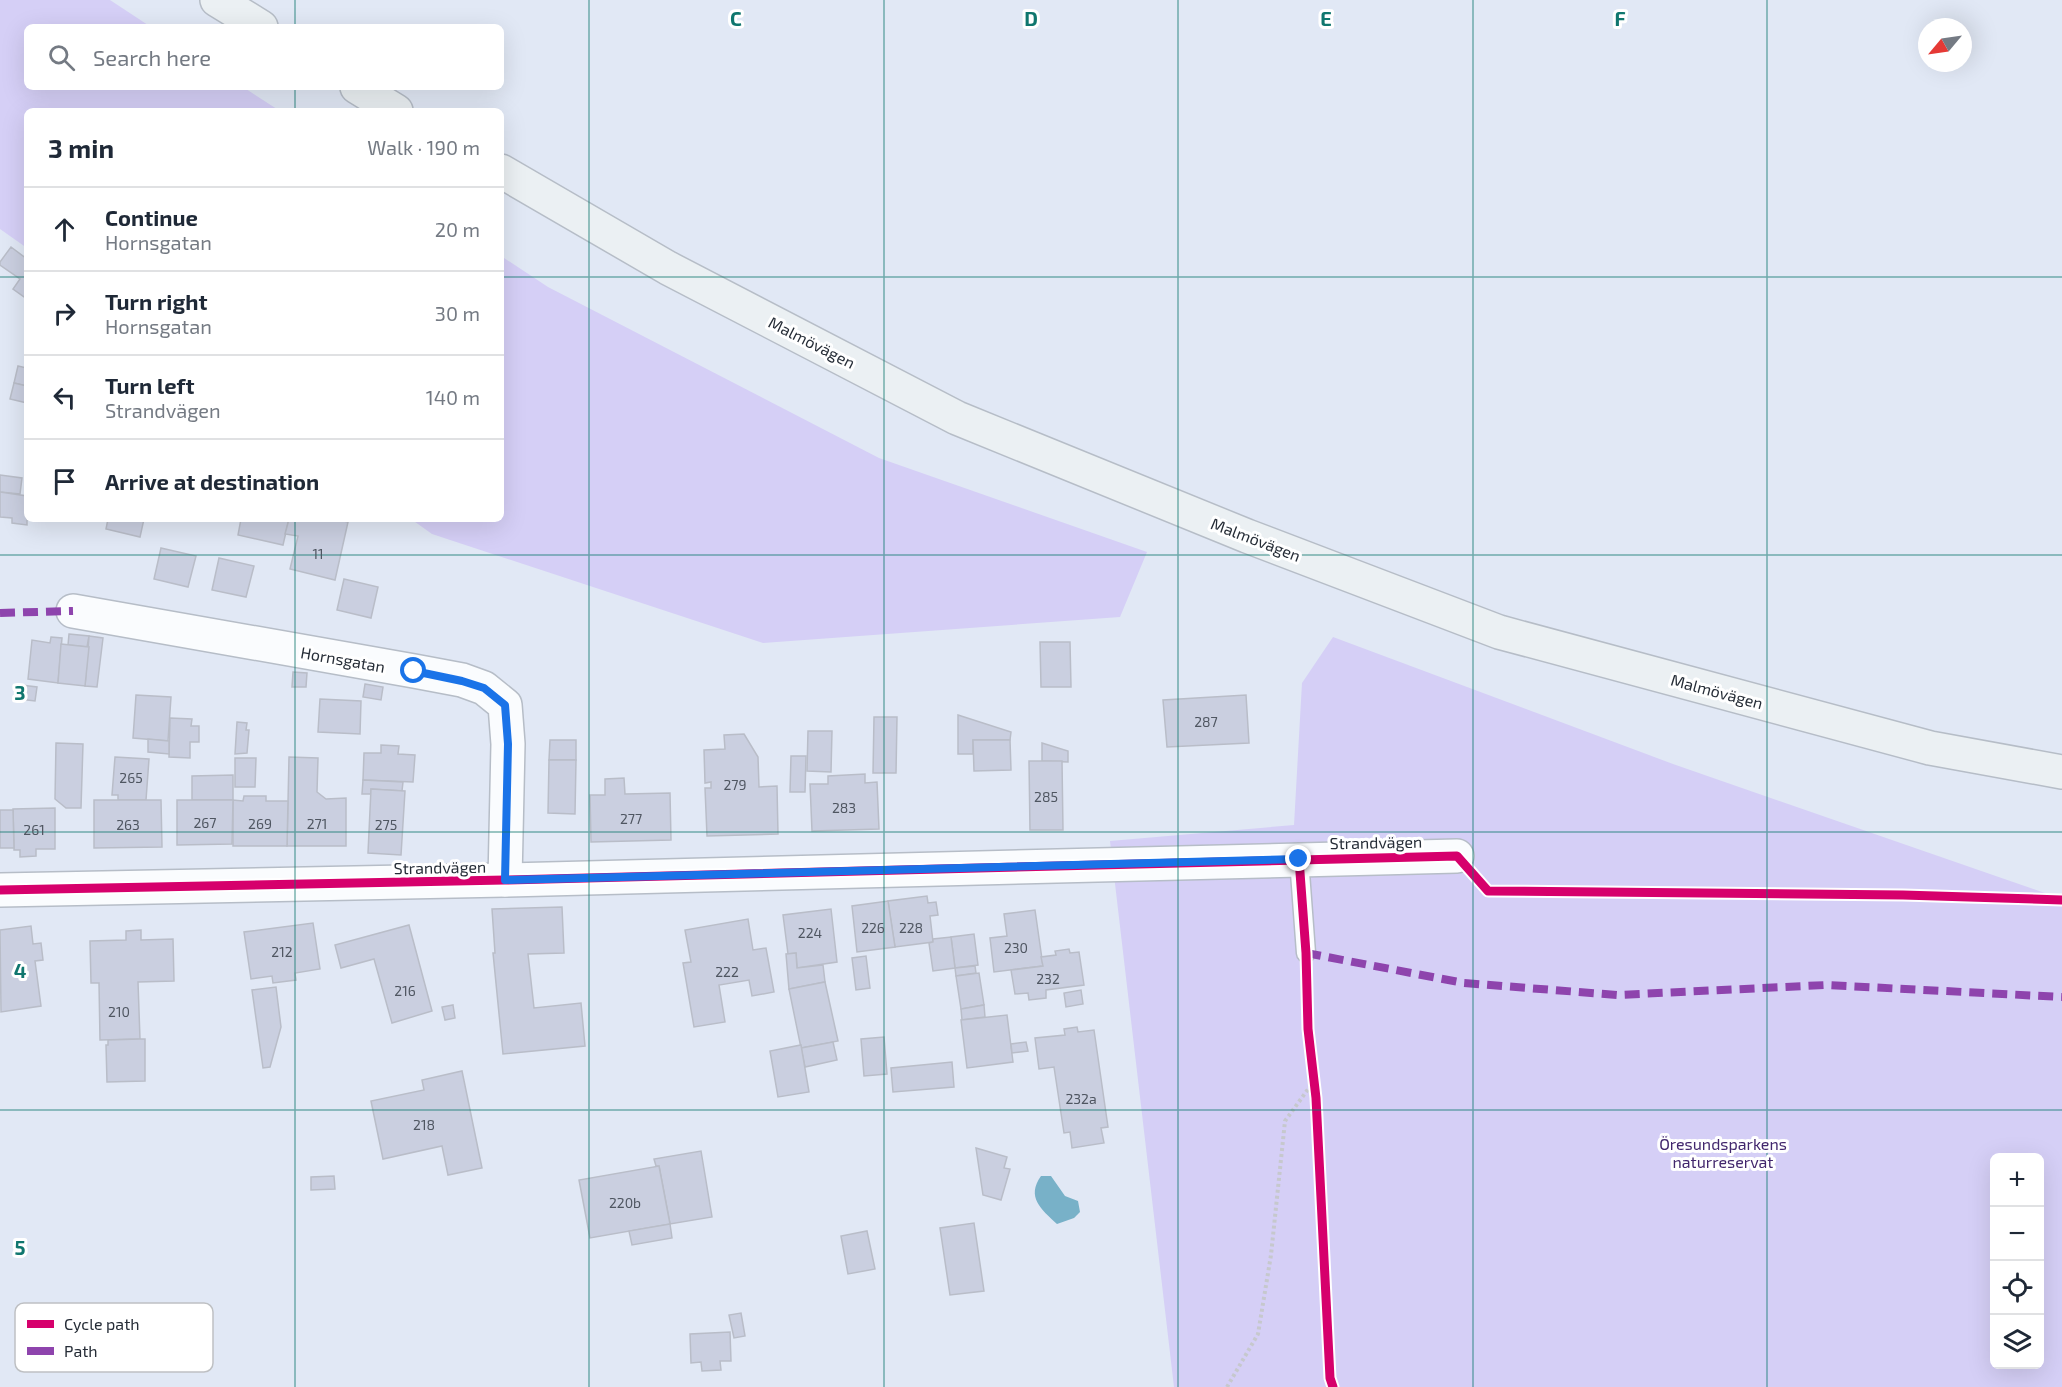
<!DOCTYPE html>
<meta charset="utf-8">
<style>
:root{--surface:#fff;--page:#f6f6f7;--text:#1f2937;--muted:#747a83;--line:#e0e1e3}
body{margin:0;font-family:"Exo 2",sans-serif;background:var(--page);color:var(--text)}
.controls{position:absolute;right:18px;bottom:18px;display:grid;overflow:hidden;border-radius:9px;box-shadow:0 6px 24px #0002}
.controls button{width:54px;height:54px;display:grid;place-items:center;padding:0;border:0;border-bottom:2px solid var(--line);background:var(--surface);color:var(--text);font:30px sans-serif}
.compass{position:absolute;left:1918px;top:18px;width:54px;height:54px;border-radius:50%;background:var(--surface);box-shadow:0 6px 24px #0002;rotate:241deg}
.stop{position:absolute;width:18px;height:18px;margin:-14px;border:4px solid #1a73e8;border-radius:50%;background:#fff}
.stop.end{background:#1a73e8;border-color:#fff;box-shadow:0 2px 6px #0008}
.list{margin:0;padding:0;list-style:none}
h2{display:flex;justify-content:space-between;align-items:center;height:78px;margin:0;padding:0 24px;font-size:26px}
h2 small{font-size:20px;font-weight:400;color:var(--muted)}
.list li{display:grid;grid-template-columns:39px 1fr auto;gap:18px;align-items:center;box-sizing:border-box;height:84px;padding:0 24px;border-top:2px solid var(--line)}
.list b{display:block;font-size:22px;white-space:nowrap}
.list p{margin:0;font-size:20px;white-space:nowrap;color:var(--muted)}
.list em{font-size:20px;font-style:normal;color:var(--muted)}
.icon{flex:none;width:33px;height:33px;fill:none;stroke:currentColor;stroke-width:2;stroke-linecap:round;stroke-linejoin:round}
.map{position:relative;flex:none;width:2062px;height:1387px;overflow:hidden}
.search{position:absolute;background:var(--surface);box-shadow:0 6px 24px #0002;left:24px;top:24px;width:480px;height:66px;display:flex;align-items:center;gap:15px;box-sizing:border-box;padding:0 21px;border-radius:9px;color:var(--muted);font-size:22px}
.panel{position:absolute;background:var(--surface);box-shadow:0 6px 24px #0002;left:24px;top:108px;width:480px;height:414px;border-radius:9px}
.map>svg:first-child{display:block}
.green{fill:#d5cff6;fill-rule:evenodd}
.water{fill:#78b1c8}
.building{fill:#cacfe0;stroke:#b9bdc8;stroke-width:1.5}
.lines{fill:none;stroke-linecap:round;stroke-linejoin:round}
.lane-casing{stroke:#b6bdc7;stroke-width:21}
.street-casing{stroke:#b6bdc7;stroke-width:36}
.secondary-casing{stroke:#b6bdc7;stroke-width:36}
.path{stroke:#c6c8cd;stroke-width:4;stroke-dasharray:3 3;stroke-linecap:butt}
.lane{stroke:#fafcfe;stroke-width:18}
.street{stroke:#fafcfe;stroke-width:33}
.secondary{stroke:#ebf0f3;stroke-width:33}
.quiet{stroke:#8e44ad;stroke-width:8;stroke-dasharray:15 8;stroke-linecap:butt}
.cycleway-casing{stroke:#fff;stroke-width:13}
.cycleway{stroke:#d6006c;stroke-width:9}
.route{stroke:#1a73e8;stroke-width:8}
.grid{fill:none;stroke:#0f766e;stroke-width:1.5;stroke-opacity:0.55}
.labels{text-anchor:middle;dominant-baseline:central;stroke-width:6;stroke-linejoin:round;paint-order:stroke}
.number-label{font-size:14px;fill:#4f5661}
.street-label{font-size:16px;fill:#262d37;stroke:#fff}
.park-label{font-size:16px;fill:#42276d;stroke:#fff}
.key{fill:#fff;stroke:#bec0c3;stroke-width:1.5}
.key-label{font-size:16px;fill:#262d37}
.grid-label{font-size:20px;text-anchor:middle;font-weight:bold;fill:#0f766e;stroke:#fff;stroke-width:6;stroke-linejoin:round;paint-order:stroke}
</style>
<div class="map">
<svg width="2062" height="1387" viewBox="0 0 2062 1387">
<rect width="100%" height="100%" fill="#e1e8f5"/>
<g class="green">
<polygon points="0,0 110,0 151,27 27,27 27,87 243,87 280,111 27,111 27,248 0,229"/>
<polygon points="501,256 548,287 879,458 1147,552 1120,617 763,643 432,534 411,519 501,519"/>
<path d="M 1333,637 L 1673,764 L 2062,899 L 2062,1387 L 1174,1387 L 1110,841 L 1294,825 L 1302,683 ZM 1994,1158 L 2040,1158 L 2040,1364 L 1994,1364 Z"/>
</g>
<path class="water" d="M 1041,1176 L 1051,1176 L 1065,1196 L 1078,1201 L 1080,1212 L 1074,1218 L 1057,1224 C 1041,1209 1026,1197 1041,1176 Z"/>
<g class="building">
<polygon points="11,247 27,259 27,299 13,289 20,279 0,265 0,262"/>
<polygon points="18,366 27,368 27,386 14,383"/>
<polygon points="14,383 27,386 27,403 10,399"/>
<polygon points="0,475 22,478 20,494 0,492"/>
<polygon points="0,492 27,496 27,525 12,523 12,518 0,517"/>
<polygon points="108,519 144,519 140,537 106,529"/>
<polygon points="241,519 289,519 283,545 238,535"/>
<polygon points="289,519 336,519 348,522 335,580 290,569 298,536 285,534"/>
<polygon points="161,548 196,556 188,587 154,579"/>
<polygon points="219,558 254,566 246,597 212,590"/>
<polygon points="344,579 378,587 371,618 337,610"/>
<polygon points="69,634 89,636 87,647 68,645"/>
<polygon points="89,636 103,638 97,687 85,686"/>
<polygon points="51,637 62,638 58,683 28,679 32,640 50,643"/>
<polygon points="1040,642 1070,642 1071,687 1041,687"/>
<polygon points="61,644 89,647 85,686 58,683"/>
<polygon points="293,672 307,673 306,687 292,687"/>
<polygon points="365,684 383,687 381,700 363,697"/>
<polygon points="21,685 37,687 35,701 19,699"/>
<polygon points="136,695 171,697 168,741 133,738"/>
<polygon points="1246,695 1249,743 1167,747 1163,700"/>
<polygon points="320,699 361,701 360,734 318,732"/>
<polygon points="958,715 1011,732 1010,740 973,740 973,754 958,754"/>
<polygon points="874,717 897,717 896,773 873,773"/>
<polygon points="170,718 192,719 191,726 199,726 199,742 190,742 190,758 169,757"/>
<polygon points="237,722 247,723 246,730 249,730 247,753 235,754"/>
<polygon points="808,731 832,731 831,772 807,771"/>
<polygon points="744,734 758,757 759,787 777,786 778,834 707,836 705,788 711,788 711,782 705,783 704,750 725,749 724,735"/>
<polygon points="148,739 169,741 169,754 148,752"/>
<polygon points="550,740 576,740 576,760 549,760"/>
<polygon points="973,740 1010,740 1011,770 974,771"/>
<polygon points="56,743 83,744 81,808 66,808 55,799"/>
<polygon points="1042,743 1068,751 1068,762 1042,761"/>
<polygon points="381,745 399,746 398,754 415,755 413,782 363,780 364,753 381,753"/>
<polygon points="791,756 806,756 805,792 790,792"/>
<polygon points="115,757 149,759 146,800 118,800 118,795 112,795"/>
<polygon points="289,757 318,758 317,792 326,799 346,798 346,846 287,846"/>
<polygon points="235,758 256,758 255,787 235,787"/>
<polygon points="549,760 576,760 575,814 548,813"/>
<polygon points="1029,761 1062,761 1063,830 1030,830"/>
<polygon points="865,774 865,783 877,782 879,829 812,831 810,784 828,784 828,776"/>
<polygon points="233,775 233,800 192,800 192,776"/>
<polygon points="624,778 625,794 670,793 671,840 591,842 590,795 605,795 605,779"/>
<polygon points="363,780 403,782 402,791 371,789 371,794 362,794"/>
<polygon points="371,789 405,791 401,855 368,853"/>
<polygon points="244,796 266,796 266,801 288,801 287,846 233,846 233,800 243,801"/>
<polygon points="94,800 161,800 162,847 94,848"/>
<polygon points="177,800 233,800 232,844 177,845"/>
<polygon points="55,808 55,849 36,849 36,856 20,857 20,850 14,850 14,848 13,809"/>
<polygon points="0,810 13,810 14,848 0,848"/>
<polygon points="927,896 928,903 936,902 938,915 930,916 933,942 895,947 888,901"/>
<polygon points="888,901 895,947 857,952 852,906"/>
<polygon points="562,907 564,953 528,954 534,1008 581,1003 585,1046 503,1054 493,953 495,953 492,909"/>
<polygon points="831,909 837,962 797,968 796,953 788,954 783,915"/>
<polygon points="1035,910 1043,966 994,972 990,938 1007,936 1004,914"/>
<polygon points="748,919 753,950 766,948 774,992 752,996 749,980 719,985 725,1022 694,1027 683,963 691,962 685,930"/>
<polygon points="313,923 320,969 295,973 296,980 273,983 272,976 251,979 244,932"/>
<polygon points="409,925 432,1011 392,1023 374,959 341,968 335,945"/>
<polygon points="31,926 33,944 41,943 43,960 35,961 41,1006 1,1012 0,930"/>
<polygon points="141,930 141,940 173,939 174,981 138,982 140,1039 100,1040 99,983 91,983 90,941 126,940 126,931"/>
<polygon points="974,934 978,965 955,968 951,937"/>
<polygon points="951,937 955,968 933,971 929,943 933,942 933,939"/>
<polygon points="1069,949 1070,953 1079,952 1084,985 1046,990 1046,998 1029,1000 1028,993 1015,994 1011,970 1043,966 1041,957 1056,955 1055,951"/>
<polygon points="796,953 797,968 823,965 825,982 789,989 786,954"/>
<polygon points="866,956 870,988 856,990 852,958"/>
<polygon points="975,966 976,973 956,976 955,968"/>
<polygon points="979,973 984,1005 961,1009 956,976"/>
<polygon points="825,982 838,1041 801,1048 789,989"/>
<polygon points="276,987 281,1027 270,1067 263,1068 252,990"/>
<polygon points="1081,990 1083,1004 1066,1007 1064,993"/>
<polygon points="453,1005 455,1018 445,1020 442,1007"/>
<polygon points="984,1005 985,1017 962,1020 961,1009"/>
<polygon points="1007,1015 1013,1062 967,1068 961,1020"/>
<polygon points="1077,1027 1078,1032 1094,1030 1108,1127 1101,1128 1104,1143 1072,1148 1070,1132 1064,1133 1054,1067 1039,1069 1035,1038 1065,1035 1064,1029"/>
<polygon points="884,1037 887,1074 864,1076 861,1039"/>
<polygon points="140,1039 145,1039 145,1081 107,1082 106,1045 108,1045 108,1040"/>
<polygon points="833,1042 837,1060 805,1067 801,1048"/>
<polygon points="1026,1042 1028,1051 1012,1053 1011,1044"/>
<polygon points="801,1045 809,1092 778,1097 770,1051"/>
<polygon points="952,1062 954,1087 893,1092 891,1068"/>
<polygon points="462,1071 482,1168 448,1175 442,1146 383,1159 371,1101 424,1090 422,1080"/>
<polygon points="976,1148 1007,1157 1004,1168 1010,1169 1001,1200 983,1195"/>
<polygon points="701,1151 712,1217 670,1224 659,1166 656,1166 654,1159"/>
<polygon points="659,1166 670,1224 590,1238 579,1180"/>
<polygon points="334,1176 335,1189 311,1190 311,1177"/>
<polygon points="974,1223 984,1291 950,1295 940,1228"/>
<polygon points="670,1224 672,1238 632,1245 629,1231"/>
<polygon points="867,1231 875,1269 848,1274 841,1236"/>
<polygon points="741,1313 745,1336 734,1338 729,1315"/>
<polygon points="730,1332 731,1361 720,1361 721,1370 702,1371 701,1362 691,1363 690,1334"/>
</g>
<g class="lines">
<g class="lane-casing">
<polyline id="lane" points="1299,859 1306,953"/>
</g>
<g class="street-casing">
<g id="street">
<polyline points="73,611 414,671 462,680 484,688 505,705 508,744 505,880"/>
<polyline points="0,890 505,880 1457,856"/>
</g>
</g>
<g class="secondary-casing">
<g id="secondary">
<polyline points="217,0 261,27"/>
<polyline points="357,87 396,111"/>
<polyline points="501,171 668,268 957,418 1247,536 1499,632 1930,748 2062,772"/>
</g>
</g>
<g class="path">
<polyline points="1307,980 1308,1029 1316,1098 1330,1378 1333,1387"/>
<polyline points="1227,1387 1258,1334 1271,1255 1285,1121 1314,1081"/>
</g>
<use href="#lane" class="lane"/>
<use href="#street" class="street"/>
<use href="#secondary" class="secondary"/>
<g class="quiet">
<polyline points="0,613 73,611"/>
<polyline points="1306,953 1464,983 1617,995 1826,985 2062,997"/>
</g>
<g class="cycleway-casing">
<g id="cycleway">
<polyline points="1299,859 1306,953 1308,1029 1316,1098 1330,1378 1333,1387"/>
<polyline points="0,890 505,880 1457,856 1488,891 1903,895 2062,900"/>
</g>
</g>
<use href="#cycleway" class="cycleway"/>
</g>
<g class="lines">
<polyline class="route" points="414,671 462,681 484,688 505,705 508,744 505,880 1299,859"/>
</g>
<path class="grid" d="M 295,0 L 295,27M 589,0 L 589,1387M 884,0 L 884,1387M 1178,0 L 1178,1387M 1473,0 L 1473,1387M 1767,0 L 1767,1387M 295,87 L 295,111M 0,277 L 27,277M 501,277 L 2062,277M 295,519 L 295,1387M 0,555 L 2062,555M 0,832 L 2062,832M 0,1110 L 2062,1110"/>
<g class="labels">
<g class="number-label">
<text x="318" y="553">11</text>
<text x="1206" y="721">287</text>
<text x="131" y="777">265</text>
<text x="735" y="784">279</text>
<text x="1046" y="796">285</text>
<text x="844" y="807">283</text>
<text x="631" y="818">277</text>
<text x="205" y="822">267</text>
<text x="260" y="823">269</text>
<text x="317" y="823">271</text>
<text x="128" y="824">263</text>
<text x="386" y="824">275</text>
<text x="34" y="829">261</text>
<text x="873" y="927">226</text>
<text x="911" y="927">228</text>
<text x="810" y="932">224</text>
<text x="1016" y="947">230</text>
<text x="282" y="951">212</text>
<text x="727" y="971">222</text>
<text x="1048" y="978">232</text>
<text x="405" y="990">216</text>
<text x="119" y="1011">210</text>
<text x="1081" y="1098">232a</text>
<text x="424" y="1124">218</text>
<text x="625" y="1202">220b</text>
</g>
<g class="street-label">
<text transform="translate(812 342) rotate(27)">Malmövägen</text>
<text transform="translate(1256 539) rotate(21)">Malmövägen</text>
<text transform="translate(343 659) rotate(10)">Hornsgatan</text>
<text transform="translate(1717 691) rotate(15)">Malmövägen</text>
<text transform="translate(1376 842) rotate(-1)">Strandvägen</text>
<text transform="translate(440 867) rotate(-1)">Strandvägen</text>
</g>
<g class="park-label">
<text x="1723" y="1143">Öresundsparkens<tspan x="1723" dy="18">naturreservat</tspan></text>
</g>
</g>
<rect x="15" y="1303" width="198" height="69" rx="9" class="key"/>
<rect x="27" y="1320" width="27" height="8" fill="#d6006c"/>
<rect x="27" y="1347" width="27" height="8" fill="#8e44ad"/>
<g class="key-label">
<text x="64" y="1330">Cycle path</text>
<text x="64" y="1357">Path</text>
</g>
<g class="grid-label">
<text x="736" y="26">C</text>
<text x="1031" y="26">D</text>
<text x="1326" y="26">E</text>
<text x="1620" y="26">F</text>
<text x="20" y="700">3</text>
<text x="20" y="978">4</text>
<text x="20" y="1255">5</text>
</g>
</svg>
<div class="controls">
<button>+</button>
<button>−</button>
<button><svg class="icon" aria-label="locate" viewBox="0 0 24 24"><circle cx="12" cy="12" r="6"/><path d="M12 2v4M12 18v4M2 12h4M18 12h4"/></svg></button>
<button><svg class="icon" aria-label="layers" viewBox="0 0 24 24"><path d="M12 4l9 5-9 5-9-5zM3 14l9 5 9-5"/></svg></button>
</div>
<svg class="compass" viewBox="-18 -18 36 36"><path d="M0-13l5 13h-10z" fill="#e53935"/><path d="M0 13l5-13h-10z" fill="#747a83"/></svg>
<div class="stop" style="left:414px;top:671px"></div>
<div class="stop end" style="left:1299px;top:859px"></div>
<div class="search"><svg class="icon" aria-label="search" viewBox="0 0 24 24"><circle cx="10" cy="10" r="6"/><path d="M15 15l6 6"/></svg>Search here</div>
<section class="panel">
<h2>3 min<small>Walk · 190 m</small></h2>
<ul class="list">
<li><svg class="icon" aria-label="ahead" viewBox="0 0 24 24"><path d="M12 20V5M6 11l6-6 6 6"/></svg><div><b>Continue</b><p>Hornsgatan</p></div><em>20 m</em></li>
<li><svg class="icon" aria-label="right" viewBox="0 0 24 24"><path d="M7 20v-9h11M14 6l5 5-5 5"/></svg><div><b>Turn right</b><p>Hornsgatan</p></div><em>30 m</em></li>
<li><svg class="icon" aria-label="left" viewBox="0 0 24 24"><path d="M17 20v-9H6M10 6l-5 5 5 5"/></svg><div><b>Turn left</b><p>Strandvägen</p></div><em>140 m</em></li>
<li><svg class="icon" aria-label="arrive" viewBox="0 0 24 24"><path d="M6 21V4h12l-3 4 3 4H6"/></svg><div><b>Arrive at destination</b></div></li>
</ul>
</section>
</div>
